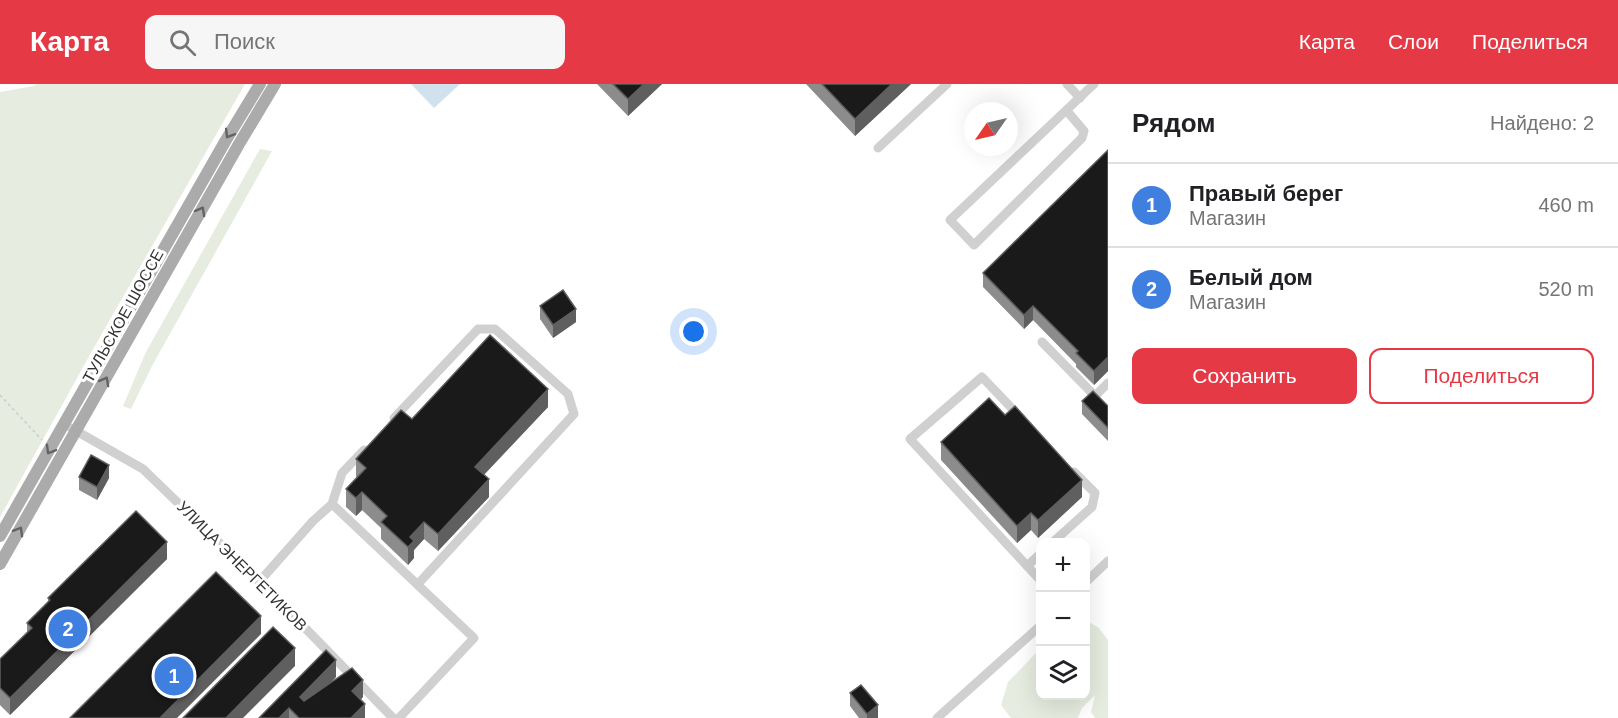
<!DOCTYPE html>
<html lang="ru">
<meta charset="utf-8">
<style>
:root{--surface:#fff;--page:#f6f6f6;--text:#202124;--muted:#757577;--line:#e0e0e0;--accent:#e63946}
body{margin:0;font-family:Helvetica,sans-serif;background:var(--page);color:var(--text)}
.controls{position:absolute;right:18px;bottom:18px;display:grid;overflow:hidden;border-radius:12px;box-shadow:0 6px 24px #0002}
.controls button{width:54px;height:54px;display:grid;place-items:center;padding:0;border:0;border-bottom:2px solid var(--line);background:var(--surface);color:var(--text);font:30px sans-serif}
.compass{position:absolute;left:964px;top:18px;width:54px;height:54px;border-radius:50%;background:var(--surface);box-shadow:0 6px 24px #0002;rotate:236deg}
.you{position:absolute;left:694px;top:248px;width:21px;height:21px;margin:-15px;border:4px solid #fff;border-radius:50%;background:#1a73e8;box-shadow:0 0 0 9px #1a73e833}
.badge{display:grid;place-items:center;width:39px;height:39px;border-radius:50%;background:var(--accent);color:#fff;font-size:20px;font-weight:700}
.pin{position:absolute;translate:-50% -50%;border:3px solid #fff;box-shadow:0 2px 6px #0006}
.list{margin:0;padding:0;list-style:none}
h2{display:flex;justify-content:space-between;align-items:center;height:78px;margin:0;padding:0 24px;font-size:26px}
h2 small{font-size:20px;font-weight:400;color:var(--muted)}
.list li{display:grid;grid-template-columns:39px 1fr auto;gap:18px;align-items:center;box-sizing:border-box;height:84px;padding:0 24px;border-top:2px solid var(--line)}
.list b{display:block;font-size:22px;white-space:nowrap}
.list p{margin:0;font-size:20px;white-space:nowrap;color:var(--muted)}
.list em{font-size:20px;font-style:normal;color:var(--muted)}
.actions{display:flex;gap:12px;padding:18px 24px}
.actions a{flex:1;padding:14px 0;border:2px solid var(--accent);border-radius:12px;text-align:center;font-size:21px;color:var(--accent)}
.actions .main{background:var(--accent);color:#fff}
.icon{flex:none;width:33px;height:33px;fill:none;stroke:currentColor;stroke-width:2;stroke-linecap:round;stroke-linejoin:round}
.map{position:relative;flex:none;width:1108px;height:634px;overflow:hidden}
header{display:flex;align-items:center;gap:36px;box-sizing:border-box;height:84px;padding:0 30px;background:var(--accent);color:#fff}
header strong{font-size:28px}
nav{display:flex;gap:33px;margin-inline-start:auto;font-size:21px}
.search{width:420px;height:54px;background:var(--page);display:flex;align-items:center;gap:15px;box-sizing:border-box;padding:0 21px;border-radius:12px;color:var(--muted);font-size:22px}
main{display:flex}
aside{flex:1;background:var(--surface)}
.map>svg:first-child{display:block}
.green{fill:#e6ecdf}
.water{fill:#cfe2ee}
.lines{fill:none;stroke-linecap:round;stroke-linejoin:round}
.path{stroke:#cdcdcd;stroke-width:1.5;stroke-dasharray:3 3;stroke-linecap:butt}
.minor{stroke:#d0d0d0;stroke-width:9}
.major{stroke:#ababab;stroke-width:12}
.wall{fill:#8c8c8c}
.shaded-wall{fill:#5f5f5f}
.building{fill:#1a1a1a;stroke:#5f5f5f;stroke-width:1.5}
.oneway{stroke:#636363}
.labels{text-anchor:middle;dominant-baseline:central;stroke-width:6;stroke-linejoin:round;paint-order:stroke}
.street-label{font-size:16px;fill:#333;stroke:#fff}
</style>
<header>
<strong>Карта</strong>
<div class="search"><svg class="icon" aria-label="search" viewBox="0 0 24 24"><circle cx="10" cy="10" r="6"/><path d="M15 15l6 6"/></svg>Поиск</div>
<nav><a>Карта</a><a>Слои</a><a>Поделиться</a></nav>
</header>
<main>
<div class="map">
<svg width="1108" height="634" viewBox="0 0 1108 634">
<rect width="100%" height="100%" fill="#fff"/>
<g class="green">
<polygon points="37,0 245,0 92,267 0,433 0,8 34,2"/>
<polygon points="260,65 272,67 152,282 131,325 123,322 146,268"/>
<polygon points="1086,536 1099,544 1108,556 1108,634 1095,634 1091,628 1095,611 1082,624 1078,634 1011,634 1001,621 1008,598 1035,570 1040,569 1040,612 1086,612"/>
</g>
<polygon class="water" points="411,0 460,0 434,24"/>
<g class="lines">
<polyline class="path" points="0,311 42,356"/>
<g class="minor">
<polyline points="1067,0 1080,14"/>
<polyline points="1067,27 1084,47 1082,54 974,161 950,136 1094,0"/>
<polyline points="878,64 947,0"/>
<polyline points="1042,258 1095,312 1108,299"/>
<polyline points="1020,333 982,293 910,355 1040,496"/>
<polyline points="394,334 478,245 495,245 568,310 574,330 418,500"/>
<polyline points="71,344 143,385 267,505 393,634"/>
<polyline points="364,366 342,389 332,420 474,554 399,634"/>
<polyline points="1053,458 1092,423 1095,409 1074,388"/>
<polyline points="1027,482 1040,470"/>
<polyline points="259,498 313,437 332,420"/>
<polyline points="1086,498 1108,477"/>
<polyline points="937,634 1040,542"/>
</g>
<g class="major">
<polyline points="0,452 226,56 260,0"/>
<polyline points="0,480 239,60 275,0"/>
</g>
</g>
<g class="wall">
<polygon points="597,0 662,0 628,32"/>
<polygon points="806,0 911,0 855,52"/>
<polygon points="1108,66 1108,287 1094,301 1076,283 1076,280 1033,236 1024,245 983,203 983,189"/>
<polygon points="540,222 576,238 553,254 540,235"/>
<polygon points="1082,317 1108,322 1108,357 1082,330"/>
<polygon points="548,323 484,391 489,413 438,467 424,455 414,466 414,474 408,481 381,455 381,444 362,426 356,432 346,423 346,405 357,394 356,392 356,375 412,335"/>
<polygon points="941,358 1082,413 1038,454 1031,446 1017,459 941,376"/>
<polygon points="79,393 109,394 97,416 79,406"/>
<polygon points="167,475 10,631 0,621 0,575 27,548 27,539 48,518 48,514"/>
<polygon points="336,593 332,597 363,613 360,616 365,634 259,634"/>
<polygon points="850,609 878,634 859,634 850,622"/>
</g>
<g class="shaded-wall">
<polygon points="644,0 662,0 628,32 628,15"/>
<polygon points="892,0 911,0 855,52 855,35"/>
<polygon points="1033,222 1033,236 1024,245 1024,231"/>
<polygon points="576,225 576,238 553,254 553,241"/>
<polygon points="1108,273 1108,287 1094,301 1094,287"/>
<polygon points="548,305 548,323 475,400 475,383"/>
<polygon points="109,381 109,394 97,416 97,403"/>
<polygon points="489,395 489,413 438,467 438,450"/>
<polygon points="1082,396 1082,413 1038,454 1038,436"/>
<polygon points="362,408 362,426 356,432 356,414"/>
<polygon points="1031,429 1031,446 1017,459 1017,442"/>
<polygon points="424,438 424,455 414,466 414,474 408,481 408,463 410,453"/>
<polygon points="167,458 167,475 10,631 10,614"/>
<polygon points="261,532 261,550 177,634 160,634"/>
<polygon points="295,564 295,582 243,634 226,634"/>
<polygon points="336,576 336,593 300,630 300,613"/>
<polygon points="363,596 363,613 352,625 352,607"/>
<polygon points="365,620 365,634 351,634"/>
<polygon points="878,621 878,634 867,634 867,630"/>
<polygon points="289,624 289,634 279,634"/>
</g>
<g class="building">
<polygon points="613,0 644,0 628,15"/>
<polygon points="822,0 892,0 855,35"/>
<polygon points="1108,66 1108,273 1094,287 1076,269 1078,267 1033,222 1024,231 983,189"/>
<polygon points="563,206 576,225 553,241 540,222"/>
<polygon points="490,251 548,305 475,383 489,395 438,450 424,438 410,453 414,457 408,463 381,438 387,432 362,408 356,414 346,405 366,384 356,375 401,326 412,335"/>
<polygon points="1093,307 1108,322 1108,344 1082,317"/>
<polygon points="989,314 1005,331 1015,322 1082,396 1038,436 1031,429 1017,442 941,358"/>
<polygon points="91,371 109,381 97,403 79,393"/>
<polygon points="136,427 167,458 10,614 0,604 0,575 32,544 27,539 50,516 48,514"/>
<polygon points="216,488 261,532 160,634 70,634"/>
<polygon points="273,543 295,564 226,634 183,634"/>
<polygon points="326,566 336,576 300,613 304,617 352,584 363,596 352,607 365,620 351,634 299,634 289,624 279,634 259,634"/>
<polygon points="861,601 878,621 867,630 850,609"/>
</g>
<defs><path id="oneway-chevron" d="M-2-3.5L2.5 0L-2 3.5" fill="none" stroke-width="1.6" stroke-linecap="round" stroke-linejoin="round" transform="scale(1.5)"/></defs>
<g class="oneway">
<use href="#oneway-chevron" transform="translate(229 50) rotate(121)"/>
<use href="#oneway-chevron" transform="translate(201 127) rotate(-61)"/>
<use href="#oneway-chevron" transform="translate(105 297) rotate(-61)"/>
<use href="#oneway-chevron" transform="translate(50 366) rotate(120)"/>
<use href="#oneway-chevron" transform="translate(19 447) rotate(-60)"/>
</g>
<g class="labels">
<g class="street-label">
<text transform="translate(123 232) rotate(-61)">ТУЛЬСКОЕ ШОССЕ</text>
<text transform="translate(242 482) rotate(45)">УЛИЦА ЭНЕРГЕТИКОВ</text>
</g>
</g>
</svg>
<div class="controls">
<button>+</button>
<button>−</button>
<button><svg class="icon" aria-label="layers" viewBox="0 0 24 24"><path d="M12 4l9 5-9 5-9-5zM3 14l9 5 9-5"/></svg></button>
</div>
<svg class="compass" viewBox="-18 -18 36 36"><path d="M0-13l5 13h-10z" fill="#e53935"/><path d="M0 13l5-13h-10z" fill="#757577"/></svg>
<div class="you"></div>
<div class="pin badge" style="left:174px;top:592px;background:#3f7fe0">1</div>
<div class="pin badge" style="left:68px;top:545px;background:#3f7fe0">2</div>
</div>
<aside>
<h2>Рядом<small>Найдено: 2</small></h2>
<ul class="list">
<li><span class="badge" style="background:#3f7fe0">1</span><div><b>Правый берег</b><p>Магазин</p></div><em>460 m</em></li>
<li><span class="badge" style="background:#3f7fe0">2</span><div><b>Белый дом</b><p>Магазин</p></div><em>520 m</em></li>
</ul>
<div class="actions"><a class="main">Сохранить</a><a>Поделиться</a></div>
</aside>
</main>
